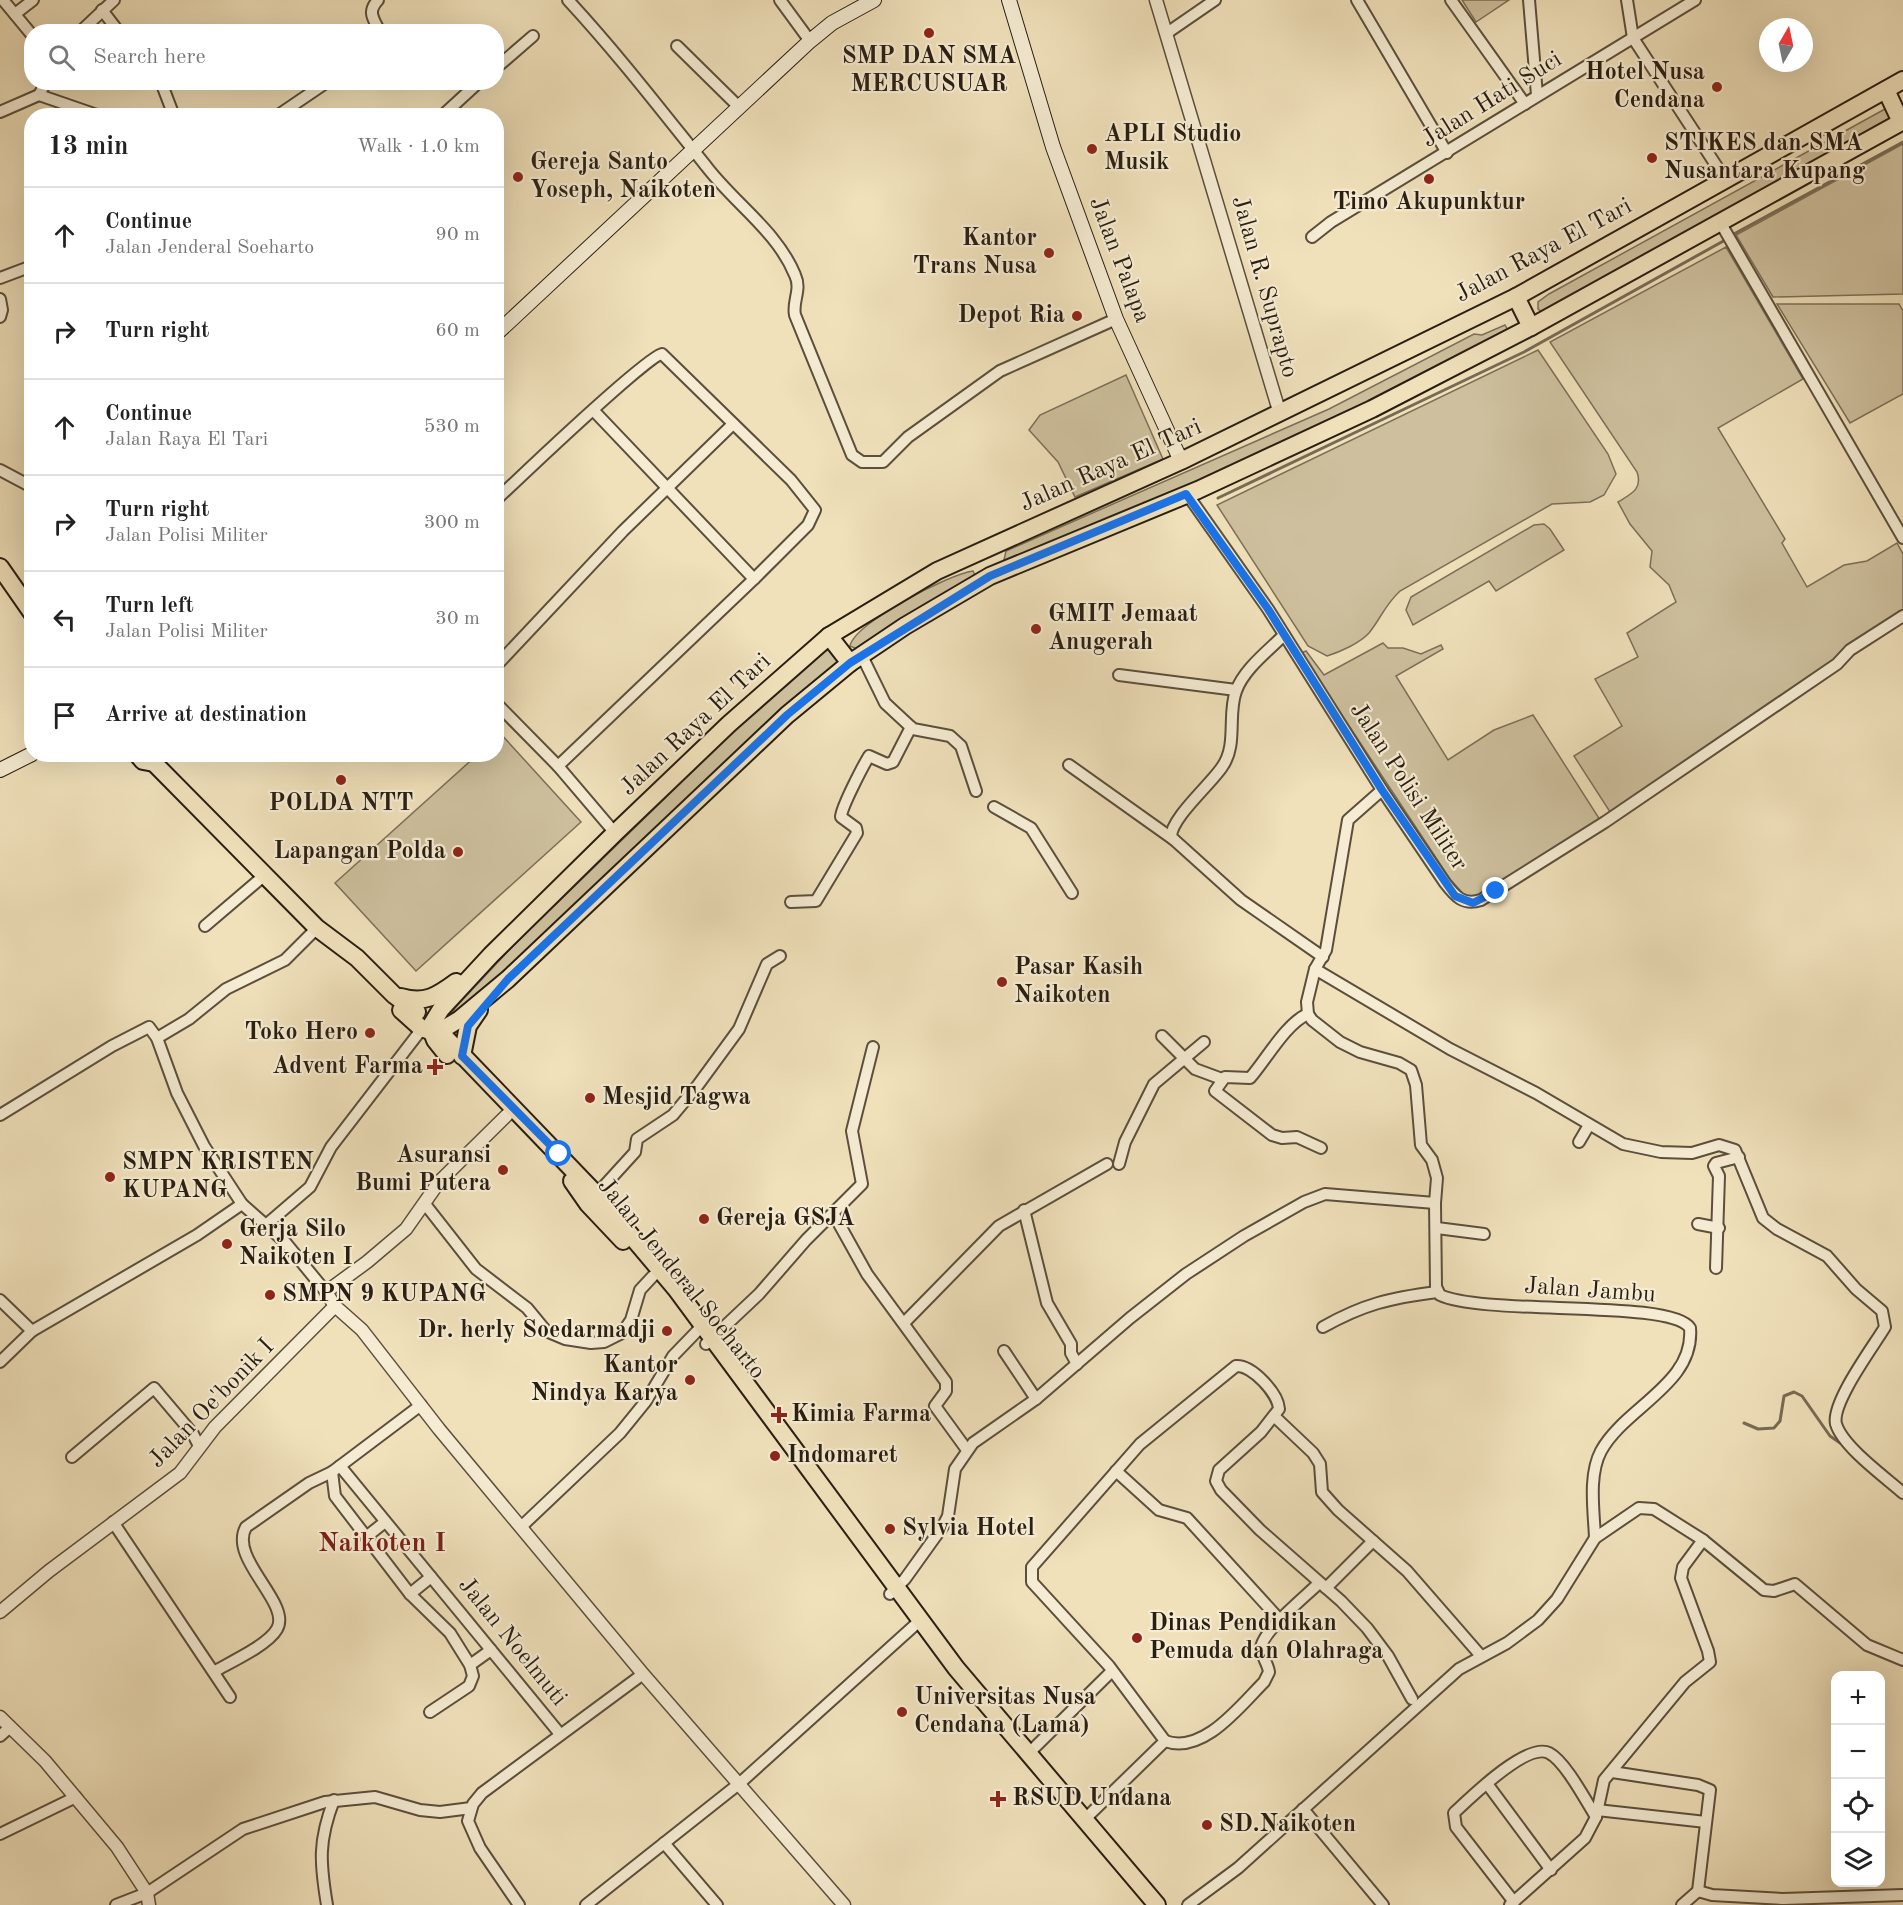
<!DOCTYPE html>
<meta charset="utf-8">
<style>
:root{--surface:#fff;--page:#f2f2f2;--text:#222;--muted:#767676;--line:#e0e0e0}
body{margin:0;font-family:"Old Standard TT",serif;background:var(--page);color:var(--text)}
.controls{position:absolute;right:18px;bottom:18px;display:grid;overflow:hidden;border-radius:12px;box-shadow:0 6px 24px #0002}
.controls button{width:54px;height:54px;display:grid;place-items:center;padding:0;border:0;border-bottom:2px solid var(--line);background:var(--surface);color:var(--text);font:30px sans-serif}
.compass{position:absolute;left:1759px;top:18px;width:54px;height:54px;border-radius:50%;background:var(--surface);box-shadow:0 6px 24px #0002;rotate:9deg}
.stop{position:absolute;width:18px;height:18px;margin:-14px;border:4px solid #1a73e8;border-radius:50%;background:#fff}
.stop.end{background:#1a73e8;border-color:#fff;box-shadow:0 2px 6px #0008}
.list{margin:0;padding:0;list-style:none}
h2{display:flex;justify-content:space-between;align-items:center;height:78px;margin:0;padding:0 24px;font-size:26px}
h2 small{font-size:20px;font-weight:400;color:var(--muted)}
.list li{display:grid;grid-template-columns:39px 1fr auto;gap:18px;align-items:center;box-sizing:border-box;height:96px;padding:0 24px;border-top:2px solid var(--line)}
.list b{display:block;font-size:22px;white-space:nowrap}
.list p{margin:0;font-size:20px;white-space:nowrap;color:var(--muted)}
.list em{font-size:20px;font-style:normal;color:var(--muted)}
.icon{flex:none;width:33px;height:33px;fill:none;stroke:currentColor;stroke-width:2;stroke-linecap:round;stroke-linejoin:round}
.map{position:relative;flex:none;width:1903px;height:1905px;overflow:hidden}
.search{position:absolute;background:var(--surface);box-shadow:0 6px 24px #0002;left:24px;top:24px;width:480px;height:66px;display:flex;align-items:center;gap:15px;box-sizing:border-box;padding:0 21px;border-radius:24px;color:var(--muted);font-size:22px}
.panel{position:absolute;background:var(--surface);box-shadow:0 6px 24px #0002;left:24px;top:108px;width:480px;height:654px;border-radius:24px}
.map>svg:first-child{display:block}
.green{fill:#cec09e;stroke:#7c6f58;stroke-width:1.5}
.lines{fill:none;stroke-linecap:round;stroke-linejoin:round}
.stream{stroke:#786b55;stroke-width:3}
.minor-casing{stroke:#5b4f3c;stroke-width:14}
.tertiary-casing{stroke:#5b4f3c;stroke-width:15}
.secondary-casing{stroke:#291e12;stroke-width:16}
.primary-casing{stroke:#291e12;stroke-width:20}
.minor{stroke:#f5ecd3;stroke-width:10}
.tertiary{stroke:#f5ecd3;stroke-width:12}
.secondary{stroke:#f5ecd3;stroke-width:14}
.primary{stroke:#f0e1bb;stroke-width:16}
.route{stroke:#1a73e8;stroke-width:8}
.poi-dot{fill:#8f2418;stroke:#f5ecd3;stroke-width:2}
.labels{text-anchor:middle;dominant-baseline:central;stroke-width:4.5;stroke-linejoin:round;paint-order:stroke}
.poi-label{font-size:24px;font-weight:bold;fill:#291e12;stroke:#f5ecd3;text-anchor:start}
.street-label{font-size:24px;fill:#291e12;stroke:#f5ecd3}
.quarter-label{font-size:27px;font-weight:bold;fill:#7a1f14;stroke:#f5ecd3}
</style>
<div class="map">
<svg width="1903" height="1905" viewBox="0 0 1903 1905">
<rect width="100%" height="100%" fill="#f0e1bb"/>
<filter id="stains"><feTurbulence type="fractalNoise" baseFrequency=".00333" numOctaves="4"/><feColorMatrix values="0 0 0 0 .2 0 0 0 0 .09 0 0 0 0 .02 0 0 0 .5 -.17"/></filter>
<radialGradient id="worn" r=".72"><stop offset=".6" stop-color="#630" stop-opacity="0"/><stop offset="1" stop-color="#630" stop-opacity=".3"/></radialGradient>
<g class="green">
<polygon points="1462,0 1509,0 1476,22"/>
<polygon points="1885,109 1894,118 1544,313 1538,309 1538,302 1549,294"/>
<polygon points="1903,144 1903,294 1773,297 1736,235"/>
<path d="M 1726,247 L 1803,379 L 1718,428 L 1785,539 L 1782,543 L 1807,587 L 1844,565 L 1867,561 L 1897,543 L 1903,554 L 1903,615 L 1612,815 L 1574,756 L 1622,726 L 1595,679 L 1638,657 L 1627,633 L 1676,602 L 1669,585 L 1650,567 L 1652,551 L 1630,524 L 1618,502 C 1631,494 1643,489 1637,472 L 1550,342 Z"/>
<polygon points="1777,304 1899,304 1903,311 1903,394 1850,423"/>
<polygon points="1505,325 1509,332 1298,442 1011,560 1004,560 1006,551 1329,409 1474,334 1482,335"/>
<path d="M 1538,350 L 1608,454 L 1616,474 L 1604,495 L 1590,502 L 1552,504 L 1400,591 C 1385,605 1381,618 1369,633 C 1360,643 1340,652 1327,656 L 1308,646 L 1217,505 Z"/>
<polygon points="1126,375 1163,459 1075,497 1058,462 1029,430 1040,415"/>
<polygon points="1544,524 1550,529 1564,550 1496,591 1489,581 1413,625 1406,610 1411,597 1534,525"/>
<path d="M 973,571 L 978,581 L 862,651 L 850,646 C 854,623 949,574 973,571 Z"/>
<polygon points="1383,643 1388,648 1403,648 1421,654 1441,645 1443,649 1396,676 1448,760 1494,730 1533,715 1602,823 1487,898 1467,898 1450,879 1301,653 1306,651 1324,675"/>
<polygon points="832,649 840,659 837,666 454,1018 451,1014 455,1008 514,945 734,731 824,651"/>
<polygon points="500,733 581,822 416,971 335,883 477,755 496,754 497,737"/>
</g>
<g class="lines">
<g class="stream">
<polyline points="1732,235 1903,142"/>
<polyline points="1218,498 1524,352 1727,239"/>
<polyline points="1744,1423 1758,1429 1774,1428 1780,1421 1784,1396 1794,1392 1802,1396 1830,1436 1843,1445"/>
</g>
<g class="minor-casing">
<g id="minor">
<polyline points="3,0 32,35"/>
<path d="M 378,0 C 367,12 373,18 380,32"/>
<path d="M 568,0 C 617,53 661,110 706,166 C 735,204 777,231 795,275 C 802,290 792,301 795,315 L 852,455 L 862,462 L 883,462 L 908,437 L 1000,371 L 1116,319"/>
<polyline points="780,0 810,41"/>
<polyline points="1357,0 1447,153"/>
<polyline points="1451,0 1525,104"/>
<polyline points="1529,0 1537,95"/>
<polyline points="1627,0 1633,38 1725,179"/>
<polyline points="102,10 119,32"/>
<polyline points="15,14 33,0"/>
<polyline points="80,32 114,0"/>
<polyline points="1167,33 1215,0"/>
<polyline points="677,46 739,107"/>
<polyline points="496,68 533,36"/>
<polyline points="161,82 174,116"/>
<polyline points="39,95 100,116"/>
<polyline points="0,112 39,95 46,82"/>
<polyline points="277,116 327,82"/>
<polyline points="442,116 479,82"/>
<polyline points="1720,222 1903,538"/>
<polyline points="1312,237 1331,222 1695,0"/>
<polyline points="0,278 32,266"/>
<polyline points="0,299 2,310 0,317"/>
<polyline points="594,411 754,579"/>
<polyline points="0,470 32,487"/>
<path d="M 1187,494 L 1268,609 L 1382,790 L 1445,883 C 1455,896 1463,906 1481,900 L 1605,822 L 1837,664 L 1850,650 L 1903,616"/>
<path d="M 496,500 C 516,481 648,355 662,354 L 791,480 L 815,510 L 808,525 L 754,579 L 558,766 L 496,703"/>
<path d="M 1284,635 C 1268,651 1244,669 1236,691 C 1227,715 1238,745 1222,767 C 1211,784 1171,818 1171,837 L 1241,900 L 1323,957"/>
<polyline points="862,656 885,703 913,729 950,736 961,746 976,791"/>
<polyline points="496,666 623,531 733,424"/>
<polyline points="1119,675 1236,690"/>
<polyline points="1069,765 1173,839"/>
<polyline points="558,766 615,833"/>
<polyline points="994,807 1031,828 1072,893"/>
<path d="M 791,902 L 816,901 L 857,833 L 856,828 L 841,817 C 841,808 863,766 869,756 L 887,764 L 893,762 L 911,727"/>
<polyline points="205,926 266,874"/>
<path d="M 1315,969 L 1450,1049 L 1536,1093 L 1623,1144 L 1661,1152 L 1692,1153 L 1719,1145 L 1735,1150 L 1763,1218 L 1777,1229 L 1827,1256 L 1856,1289 L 1882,1311 L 1885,1327 C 1873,1347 1831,1403 1836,1424 C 1843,1447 1885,1477 1903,1493"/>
<path d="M 1308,1014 C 1286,1023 1266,1060 1250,1078 L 1225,1077 L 1215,1091 L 1272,1135 L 1282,1138 L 1297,1137 L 1321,1148"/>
<polyline points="1162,1036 1195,1069 1222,1079"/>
<polyline points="157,1038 189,1019 226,989 285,960 317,928"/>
<polyline points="0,1115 112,1046 149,1027 157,1038 177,1093 204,1146 242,1204 285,1242 326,1292"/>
<polyline points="1579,1142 1589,1125"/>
<polyline points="1119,1164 1125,1142 1154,1084 1204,1042"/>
<polyline points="594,1197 635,1152 637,1139 673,1115 698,1085 739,1029 767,964 780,956"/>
<path d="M 1435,1203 L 1436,1287 L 1440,1295 C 1485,1316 1671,1299 1690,1328 C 1695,1384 1625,1407 1601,1451 C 1588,1475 1594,1512 1595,1538"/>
<polyline points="425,1204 476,1269 527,1308 546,1331 565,1339 591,1343 604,1342 622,1333 631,1320 640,1290 653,1276"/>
<polyline points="1024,1210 1047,1303 1071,1344 1071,1353 1077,1364"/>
<polyline points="833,1213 867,1274 946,1382 946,1391 935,1406 967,1450"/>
<polyline points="267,1224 310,1187 331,1147 421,1030"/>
<polyline points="1698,1224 1719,1228"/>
<polyline points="1437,1228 1484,1234"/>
<polyline points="1716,1268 1719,1176 1714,1166 1716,1163 1739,1157"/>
<polyline points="0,1300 32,1331 197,1235 242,1204"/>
<polyline points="904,1323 999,1226 1107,1164"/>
<path d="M 1323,1327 C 1364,1304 1390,1298 1437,1292"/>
<polyline points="706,1344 759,1294 806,1240 862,1184 852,1131 873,1047"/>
<polyline points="1004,1351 1036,1399"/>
<polyline points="0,1362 32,1331"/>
<polyline points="1275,1417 1313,1453 1320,1464 1322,1492 1338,1510 1407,1571 1481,1656"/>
<polyline points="72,1457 154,1388 193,1434 199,1446"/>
<polyline points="340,1466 560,1734"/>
<polyline points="1116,1471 1159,1510 1187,1518 1280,1620"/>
<polyline points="332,1472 335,1496 410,1594 450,1633 470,1665 473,1676 469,1686 430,1712"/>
<polyline points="113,1522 230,1697"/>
<polyline points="522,1526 620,1433 646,1401 673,1356 702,1326"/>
<polyline points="366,1537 385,1522"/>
<polyline points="1703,1540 1764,1590 1774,1591 1795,1584 1867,1645 1903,1660"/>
<polyline points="1326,1588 1373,1541"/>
<polyline points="410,1594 431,1577"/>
<polyline points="890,1594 905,1579 943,1526 948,1516 955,1469 973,1443 1036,1399 1130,1318 1186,1274 1244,1236 1304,1202 1325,1194 1435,1203 1437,1178 1432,1160 1421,1145 1416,1085 1411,1070 1399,1063 1360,1052 1340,1042 1312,1020 1308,1014 1307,1002 1315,969 1326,950 1348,820 1382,790"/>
<polyline points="470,1665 491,1650"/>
<path d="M 215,1671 C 231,1662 268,1645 277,1629 C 292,1603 228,1559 246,1527 L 309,1483 L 332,1472 L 421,1405"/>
<polyline points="0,1736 9,1728"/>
<path d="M 1165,1741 C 1203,1755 1240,1706 1264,1682 L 1269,1672 C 1268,1664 1262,1657 1261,1649 C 1260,1633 1306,1596 1318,1584"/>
<polyline points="1029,1753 1112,1671"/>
<polyline points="1612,1772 1698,1785 1710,1790 1698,1891"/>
<polyline points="1488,1785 1551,1870"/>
<polyline points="1303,1809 1383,1905"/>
<polyline points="1597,1810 1706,1822"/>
<path d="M 1085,1819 L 1165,1741 L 1109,1666 L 1032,1582 L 1032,1567 L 1140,1444 L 1236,1366 C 1252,1365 1278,1393 1279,1409 L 1261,1432 L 1219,1470 L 1216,1481 L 1221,1490 L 1260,1530 L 1341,1601 L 1367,1628 L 1388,1656 L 1412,1699"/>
<polyline points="0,1834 76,1797"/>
<polyline points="664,1843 717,1905"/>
<path d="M 1514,1902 L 1456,1827 L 1454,1813 C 1471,1797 1527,1742 1549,1753 C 1565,1761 1586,1801 1596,1817"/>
<polyline points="116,1905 147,1893 243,1829 325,1802 375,1797 420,1810 440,1812 471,1808"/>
<path d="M 327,1905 C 320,1863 318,1841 334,1800"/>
<polyline points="519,1905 480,1848 468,1821 473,1804 482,1793 643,1674"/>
<polyline points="586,1905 740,1783 915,1625"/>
<polyline points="1188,1905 1238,1868 1459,1669 1507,1643 1538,1620 1557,1599 1595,1538 1639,1508 1654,1509 1703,1540 1683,1567 1681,1578 1708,1651 1710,1662 1685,1682 1604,1780 1596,1817 1585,1838 1510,1905"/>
<polyline points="1682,1905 1698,1891 1712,1895 1783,1899 1903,1895"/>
</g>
</g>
<g class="tertiary-casing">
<g id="tertiary">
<polyline points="1156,0 1280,414"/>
<polyline points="507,1115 439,1182 406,1229 367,1262 326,1292 335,1306 362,1330 439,1429 643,1674 844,1905"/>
<polyline points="0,1612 49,1571 180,1473 215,1427 335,1306"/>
<polyline points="0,1717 45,1761 117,1847 147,1893 149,1905"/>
</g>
</g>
<g class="secondary-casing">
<g id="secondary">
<polyline points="1009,0 1053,147 1116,319 1181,461"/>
<polyline points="496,334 810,41 832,23 874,0"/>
<polyline points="0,770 32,754"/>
</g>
</g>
<g class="primary-casing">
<g id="primary">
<polyline points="1886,90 1901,122"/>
<polyline points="1516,297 1531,327"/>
<polyline points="0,567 32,613"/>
<polyline points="829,636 850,663"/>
<polyline points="137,754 143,761 154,763"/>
<polyline points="152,754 154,763 317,928 357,958 394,995 417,1012"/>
<path d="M 401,997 C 425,1004 437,996 456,982"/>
<polyline points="401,1010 421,1028 437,1033 460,1019 508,979 787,715 850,663 905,626 990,576 1198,490 1372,409 1531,327 1903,121"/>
<polyline points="443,1035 596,1194 676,1289 956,1668 1157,1905"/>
<polyline points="447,1055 435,1040 430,1027 441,1009 491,955 615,833 729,724 829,636 937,571 1181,461 1516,297 1903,80"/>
<polyline points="462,1056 468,1026 479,1010"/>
<polyline points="572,1181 588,1204 623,1241"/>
</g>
</g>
<use href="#minor" class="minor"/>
<use href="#tertiary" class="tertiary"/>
<use href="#secondary" class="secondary"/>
<use href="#primary" class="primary"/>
</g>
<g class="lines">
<polyline class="route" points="559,1154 462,1056 468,1026 508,979 787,715 850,663 990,576 1186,494 1268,609 1382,790 1455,896 1473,903 1496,891"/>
</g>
<g class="poi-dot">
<circle cx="929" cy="33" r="6"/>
<circle cx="1717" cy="87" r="6"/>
<circle cx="1092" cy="149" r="6"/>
<circle cx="1652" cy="158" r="6"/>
<circle cx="518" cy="177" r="6"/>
<circle cx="1429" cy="179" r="6"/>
<circle cx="1049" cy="253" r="6"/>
<circle cx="1077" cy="316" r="6"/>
<circle cx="1036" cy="629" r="6"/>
<circle cx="341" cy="780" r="6"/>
<circle cx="458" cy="852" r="6"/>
<circle cx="1002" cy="982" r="6"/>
<circle cx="370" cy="1033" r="6"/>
<path d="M432 1058h6v6h6v6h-6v6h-6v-6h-6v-6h6z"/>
<circle cx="590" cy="1098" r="6"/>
<circle cx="503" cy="1170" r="6"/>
<circle cx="110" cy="1177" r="6"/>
<circle cx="704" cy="1219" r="6"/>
<circle cx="227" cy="1244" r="6"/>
<circle cx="270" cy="1295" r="6"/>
<circle cx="667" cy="1331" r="6"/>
<circle cx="690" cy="1380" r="6"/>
<path d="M776 1406h6v6h6v6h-6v6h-6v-6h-6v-6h6z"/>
<circle cx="775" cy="1456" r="6"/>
<circle cx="890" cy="1529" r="6"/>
<circle cx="1137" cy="1638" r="6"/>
<circle cx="902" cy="1712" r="6"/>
<path d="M995 1790h6v6h6v6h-6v6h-6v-6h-6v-6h6z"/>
<circle cx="1207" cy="1825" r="6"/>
</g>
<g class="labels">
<g class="poi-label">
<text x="929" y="57" text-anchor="middle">SMP DAN SMA<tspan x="929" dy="28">MERCUSUAR</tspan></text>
<text x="1705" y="73" text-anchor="end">Hotel Nusa<tspan x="1705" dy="28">Cendana</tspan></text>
<text x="1104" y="135">APLI Studio<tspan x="1104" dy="28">Musik</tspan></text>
<text x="1664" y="144">STIKES dan SMA<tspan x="1664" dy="28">Nusantara Kupang</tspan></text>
<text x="530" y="163">Gereja Santo<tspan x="530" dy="28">Yoseph, Naikoten</tspan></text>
<text x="1429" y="203" text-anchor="middle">Timo Akupunktur</text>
<text x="1037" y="239" text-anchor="end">Kantor<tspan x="1037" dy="28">Trans Nusa</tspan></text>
<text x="1065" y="316" text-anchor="end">Depot Ria</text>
<text x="1048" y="615">GMIT Jemaat<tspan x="1048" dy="28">Anugerah</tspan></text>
<text x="341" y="804" text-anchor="middle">POLDA NTT</text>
<text x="446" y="852" text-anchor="end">Lapangan Polda</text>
<text x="1014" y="968">Pasar Kasih<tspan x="1014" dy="28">Naikoten</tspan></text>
<text x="358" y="1033" text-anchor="end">Toko Hero</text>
<text x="423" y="1067" text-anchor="end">Advent Farma</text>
<text x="602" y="1098">Mesjid Tagwa</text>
<text x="491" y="1156" text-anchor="end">Asuransi<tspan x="491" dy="28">Bumi Putera</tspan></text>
<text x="122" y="1163">SMPN KRISTEN<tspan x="122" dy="28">KUPANG</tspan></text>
<text x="716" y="1219">Gereja GSJA</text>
<text x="239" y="1230">Gerja Silo<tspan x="239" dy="28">Naikoten I</tspan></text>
<text x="282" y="1295">SMPN 9 KUPANG</text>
<text x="655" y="1331" text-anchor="end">Dr. herly Soedarmadji</text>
<text x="678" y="1366" text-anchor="end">Kantor<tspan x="678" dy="28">Nindya Karya</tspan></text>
<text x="791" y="1415">Kimia Farma</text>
<text x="787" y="1456">Indomaret</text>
<text x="902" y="1529">Sylvia Hotel</text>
<text x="1149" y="1624">Dinas Pendidikan<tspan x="1149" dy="28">Pemuda dan Olahraga</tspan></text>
<text x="914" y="1698">Universitas Nusa<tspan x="914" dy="28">Cendana (Lama)</tspan></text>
<text x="1012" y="1799">RSUD Undana</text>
<text x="1219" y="1825">SD.Naikoten</text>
</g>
<g class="street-label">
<text transform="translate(1492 100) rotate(-32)">Jalan Hati Suci</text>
<text transform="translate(1544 251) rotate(-28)">Jalan Raya El Tari</text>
<text transform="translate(1119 260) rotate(69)">Jalan Palapa</text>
<text transform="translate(1264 287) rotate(74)">Jalan R. Suprapto</text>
<text transform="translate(1111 466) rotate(-24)">Jalan Raya El Tari</text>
<text transform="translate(696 725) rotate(-43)">Jalan Raya El Tari</text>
<text transform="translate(1408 787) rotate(57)">Jalan Polisi Militer</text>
<text transform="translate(681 1279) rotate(51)">Jalan Jenderal Soeharto</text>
<text transform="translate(1590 1291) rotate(4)">Jalan Jambu</text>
<text transform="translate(212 1404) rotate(-46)">Jalan Oe'bonik I</text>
<text transform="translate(512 1642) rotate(51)">Jalan Noelmuti</text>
</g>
<g class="quarter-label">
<text x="382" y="1543">Naikoten I</text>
</g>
</g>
<rect width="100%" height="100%" filter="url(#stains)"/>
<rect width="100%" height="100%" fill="url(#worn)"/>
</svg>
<div class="controls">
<button>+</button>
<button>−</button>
<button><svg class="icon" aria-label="locate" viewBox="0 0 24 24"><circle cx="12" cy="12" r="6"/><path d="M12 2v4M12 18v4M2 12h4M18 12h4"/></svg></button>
<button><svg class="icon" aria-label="layers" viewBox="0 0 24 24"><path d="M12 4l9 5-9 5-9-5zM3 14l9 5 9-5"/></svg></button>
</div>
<svg class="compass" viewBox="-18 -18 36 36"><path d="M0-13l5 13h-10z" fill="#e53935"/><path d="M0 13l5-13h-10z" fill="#767676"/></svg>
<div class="stop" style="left:559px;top:1154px"></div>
<div class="stop end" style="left:1496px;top:891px"></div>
<div class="search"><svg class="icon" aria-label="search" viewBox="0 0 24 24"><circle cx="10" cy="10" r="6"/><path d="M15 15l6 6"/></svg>Search here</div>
<section class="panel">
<h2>13 min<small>Walk · 1.0 km</small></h2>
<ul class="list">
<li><svg class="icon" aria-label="ahead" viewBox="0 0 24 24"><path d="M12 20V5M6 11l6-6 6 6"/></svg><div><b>Continue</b><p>Jalan Jenderal Soeharto</p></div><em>90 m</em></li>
<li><svg class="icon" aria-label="right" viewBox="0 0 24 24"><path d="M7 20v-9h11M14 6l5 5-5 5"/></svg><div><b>Turn right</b></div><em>60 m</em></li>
<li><svg class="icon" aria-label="ahead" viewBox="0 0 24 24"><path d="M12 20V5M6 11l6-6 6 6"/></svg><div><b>Continue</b><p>Jalan Raya El Tari</p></div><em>530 m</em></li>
<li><svg class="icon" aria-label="right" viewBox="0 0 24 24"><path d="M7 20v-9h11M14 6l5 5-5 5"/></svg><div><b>Turn right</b><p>Jalan Polisi Militer</p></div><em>300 m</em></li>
<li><svg class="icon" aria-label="left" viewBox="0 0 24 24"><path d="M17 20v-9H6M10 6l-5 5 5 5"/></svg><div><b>Turn left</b><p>Jalan Polisi Militer</p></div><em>30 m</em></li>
<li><svg class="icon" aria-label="arrive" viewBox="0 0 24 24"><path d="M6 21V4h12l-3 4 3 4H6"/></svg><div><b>Arrive at destination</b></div></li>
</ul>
</section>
</div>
